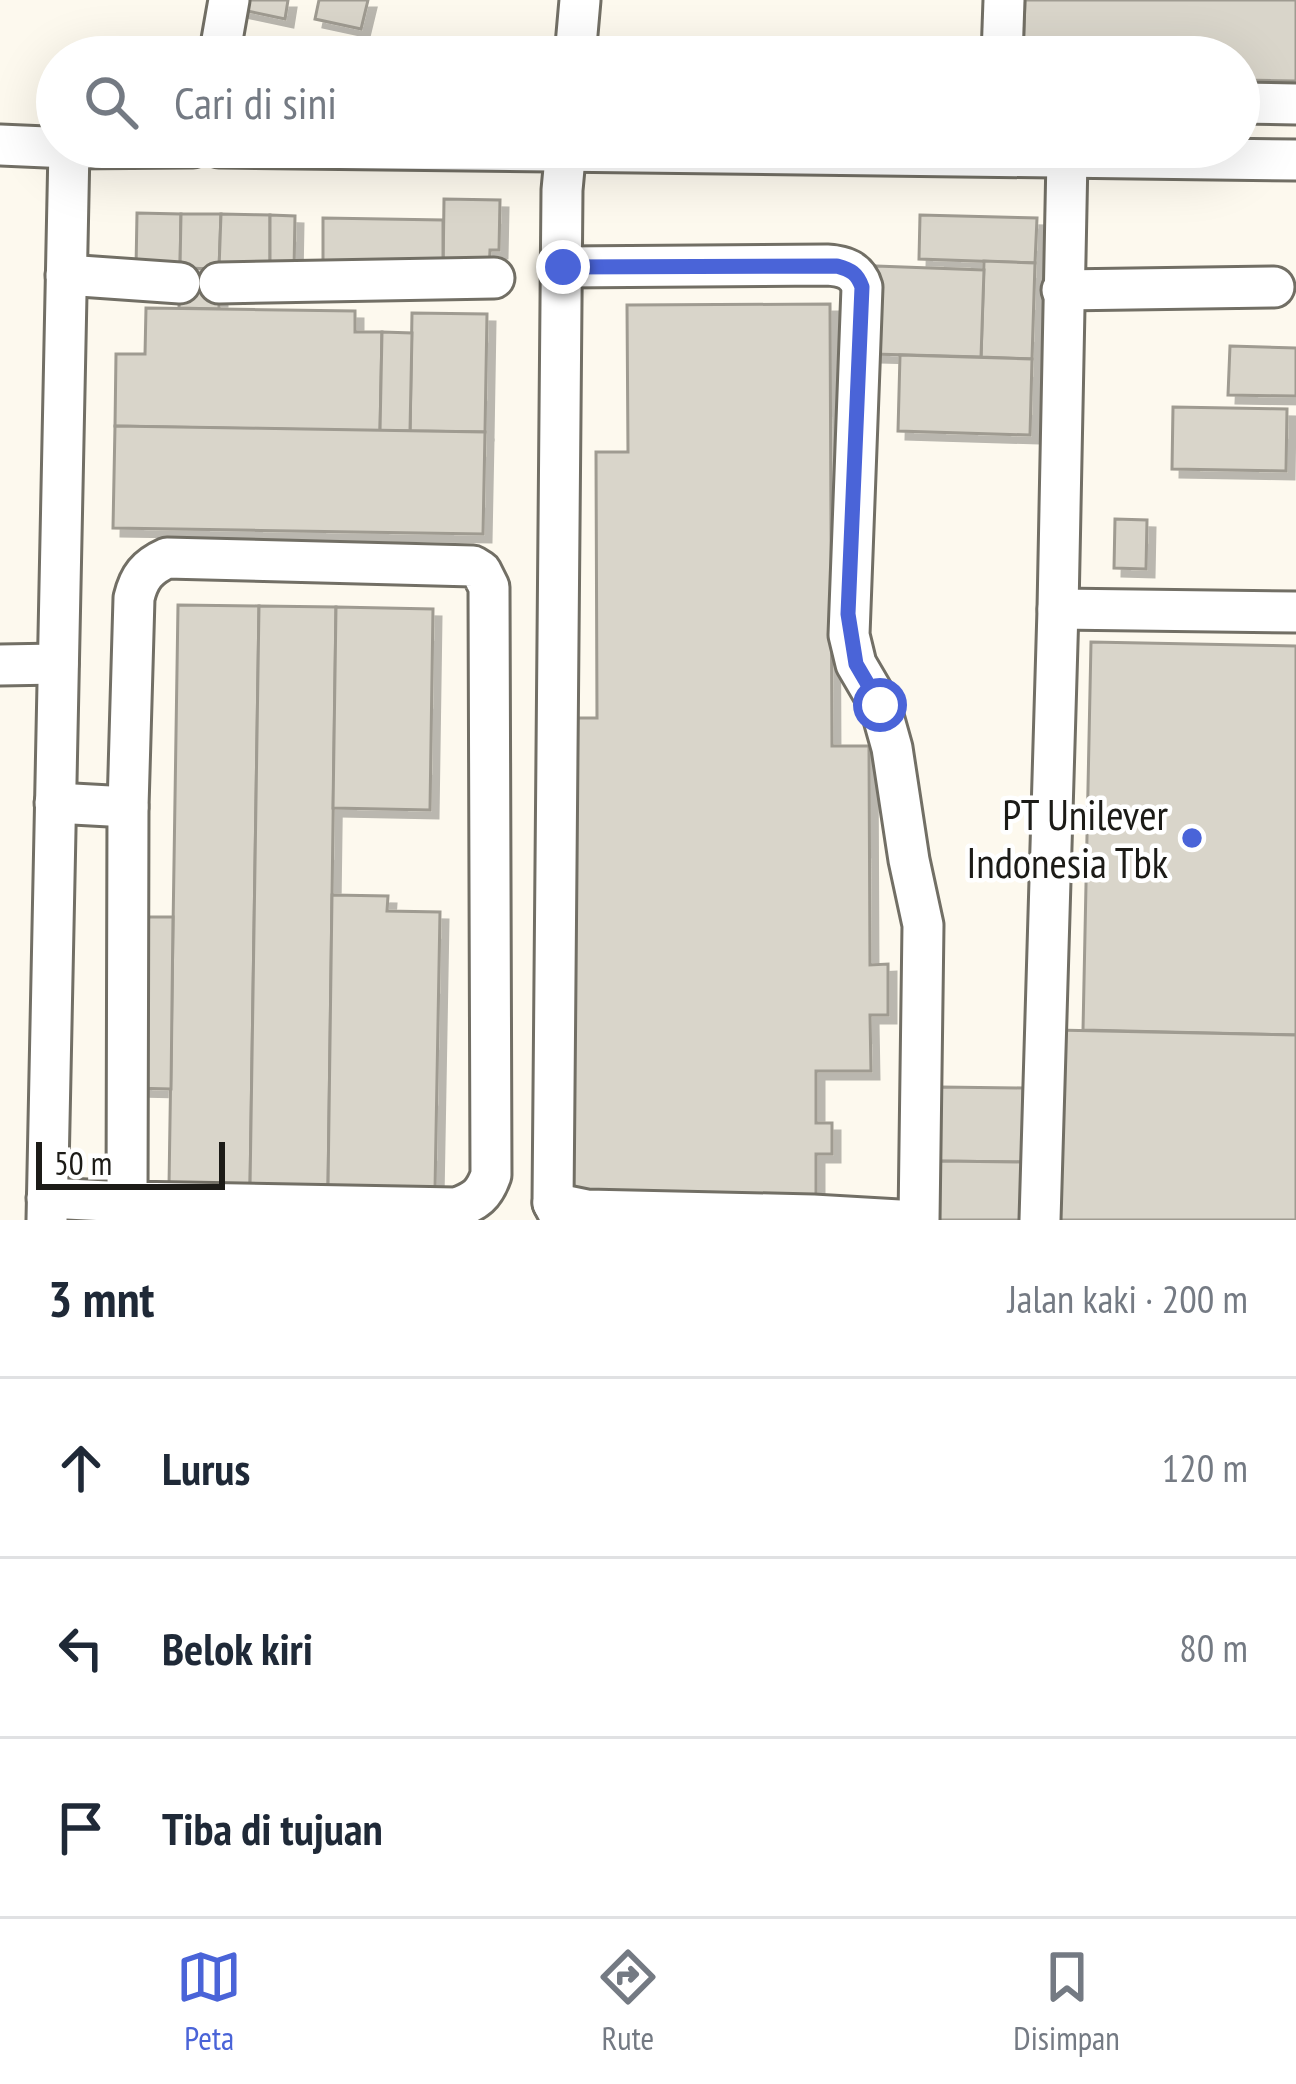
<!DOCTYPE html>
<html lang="id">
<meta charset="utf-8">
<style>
:root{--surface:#fff;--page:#f2f2f3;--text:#1f2937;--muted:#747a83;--line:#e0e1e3;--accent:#4a64d8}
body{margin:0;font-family:"PT Sans Narrow",sans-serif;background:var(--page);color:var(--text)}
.scale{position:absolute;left:36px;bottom:30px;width:189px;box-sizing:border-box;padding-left:12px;border:6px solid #1c1b17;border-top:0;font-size:33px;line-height:42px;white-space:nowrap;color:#1c1b17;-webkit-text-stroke:9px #fff;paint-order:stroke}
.stop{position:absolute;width:36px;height:36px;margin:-27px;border:9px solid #4a64d8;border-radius:50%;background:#fff}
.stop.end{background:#4a64d8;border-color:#fff;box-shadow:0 3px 12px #0008}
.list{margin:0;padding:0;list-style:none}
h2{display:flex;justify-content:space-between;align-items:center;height:156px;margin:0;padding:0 48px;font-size:51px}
h2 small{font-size:39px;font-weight:400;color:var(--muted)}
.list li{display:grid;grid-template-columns:78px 1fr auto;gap:36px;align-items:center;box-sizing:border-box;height:180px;padding:0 48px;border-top:3px solid var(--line)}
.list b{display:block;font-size:45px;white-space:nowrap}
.list em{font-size:39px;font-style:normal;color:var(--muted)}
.icon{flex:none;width:66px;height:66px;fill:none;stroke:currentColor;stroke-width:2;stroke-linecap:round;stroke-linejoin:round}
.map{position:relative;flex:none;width:1296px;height:1220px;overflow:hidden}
.search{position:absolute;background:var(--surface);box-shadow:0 12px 48px #0002;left:36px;right:36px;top:36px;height:132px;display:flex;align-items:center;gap:30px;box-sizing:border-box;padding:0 42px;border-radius:66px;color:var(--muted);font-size:45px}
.sheet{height:696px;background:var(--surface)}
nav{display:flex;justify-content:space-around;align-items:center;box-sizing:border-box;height:168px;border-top:3px solid var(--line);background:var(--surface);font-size:33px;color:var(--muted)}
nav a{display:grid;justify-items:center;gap:6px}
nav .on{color:var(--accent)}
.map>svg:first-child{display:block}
.building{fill:#d9d5ca;stroke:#9f9b91;stroke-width:3;filter:url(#shadow)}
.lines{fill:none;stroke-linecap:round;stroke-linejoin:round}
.minor-casing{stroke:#726f65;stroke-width:45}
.minor{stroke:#fff;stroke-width:39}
.route{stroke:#4a64d8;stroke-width:15}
.poi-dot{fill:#4a64d8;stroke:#fff;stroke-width:4.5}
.labels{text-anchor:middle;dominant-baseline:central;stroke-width:9;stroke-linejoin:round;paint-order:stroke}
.poi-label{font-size:42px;fill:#1c1b17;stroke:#fff;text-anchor:end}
</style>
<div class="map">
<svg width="1296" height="1220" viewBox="0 0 1296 1220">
<defs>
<filter id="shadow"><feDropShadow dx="8" dy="8" stdDeviation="0" flood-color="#0004"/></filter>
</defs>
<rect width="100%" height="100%" fill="#fdf9ee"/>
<g class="building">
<polygon points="240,0 288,0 285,19 238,9"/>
<polygon points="319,0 368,0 361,29 315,19"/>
<polygon points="1025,0 1296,0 1296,81 1239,80 1239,57 1023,57"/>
<polygon points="444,199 500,200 499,250 490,250 489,274 443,273"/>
<polygon points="137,213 181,214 180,268 136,268"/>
<polygon points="181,214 221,214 219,269 180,268"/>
<polygon points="221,214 270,215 270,270 219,269"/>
<polygon points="270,215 295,216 294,270 270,270"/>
<polygon points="920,215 1037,218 1035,263 919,259"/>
<polygon points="323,218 443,220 443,273 323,271"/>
<polygon points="984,261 1035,263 1032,359 981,357"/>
<polygon points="876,266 984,270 981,357 873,354"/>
<polygon points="180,268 219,269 219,309 179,308"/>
<polygon points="830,304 832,746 869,746 870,965 888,964 888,1015 870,1015 871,1071 816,1071 816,1123 832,1123 832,1154 816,1154 816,1195 556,1196 571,718 597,718 596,452 628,452 627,305"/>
<polygon points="146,308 355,311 355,332 382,332 380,431 115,426 116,354 145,354"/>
<polygon points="412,313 487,314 485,432 410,431"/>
<polygon points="382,332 412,333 410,431 380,431"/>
<polygon points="1230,346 1296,348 1296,396 1228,395"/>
<polygon points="900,355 1032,359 1030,435 898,431"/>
<polygon points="1173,407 1287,409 1286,471 1172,469"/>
<polygon points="115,426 485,432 483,534 113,528"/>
<polygon points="1115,519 1147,520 1146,569 1114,568"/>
<polygon points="178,605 259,606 250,1187 169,1186"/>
<polygon points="259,606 336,607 328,1188 250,1187"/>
<polygon points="336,607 433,609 430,810 333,808"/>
<polygon points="1091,642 1296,646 1296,1035 1083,1030"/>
<polygon points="332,895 388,896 387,911 440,912 435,1190 328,1188"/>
<polygon points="134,917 173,917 171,1089 131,1088"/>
<polygon points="1055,1030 1296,1035 1296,1220 1052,1220"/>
<polygon points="940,1087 1023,1088 1022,1162 939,1161"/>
<polygon points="939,1161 1022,1162 1022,1220 938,1220"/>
</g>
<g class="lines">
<g class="minor-casing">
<g id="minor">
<polyline points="219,57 229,0"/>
<polyline points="575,57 580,0"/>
<polyline points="1002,57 1004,0"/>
<polyline points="1239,103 1296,104"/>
<polyline points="0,145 69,148 193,147"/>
<polyline points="219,147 1296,160"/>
<path d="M 563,267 L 827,265 C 844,266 857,270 862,287 L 849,635 L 856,664 L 880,705 L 892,748 L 909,860 L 923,925 L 919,1220"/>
<polyline points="66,275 180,283"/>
<polyline points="219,283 494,278"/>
<polyline points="1062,290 1274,287"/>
<polyline points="1058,609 1296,612"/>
<polyline points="0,665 58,664"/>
<polyline points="55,803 128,807"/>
<path d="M 47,1198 L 127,1202 L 456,1208 C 476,1201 484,1195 491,1175 L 489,587 L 481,571 L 473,566 L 167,558 C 147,567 139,577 134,598 L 128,807 L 127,1202"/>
<polyline points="553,1203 587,1210 813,1215 899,1220"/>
<polyline points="47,1220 69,148"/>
<polyline points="562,1220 553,1203 562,190 566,147"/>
<polyline points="1040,1220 1058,609 1067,157"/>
</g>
</g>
<use href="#minor" class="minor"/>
</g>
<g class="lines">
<path class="route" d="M 563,267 L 837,266 C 851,270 857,273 862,287 L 848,614 L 856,664 L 880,705"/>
</g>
<circle class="poi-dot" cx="1192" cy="838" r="12"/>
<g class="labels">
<g class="poi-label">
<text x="1168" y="814">PT Unilever<tspan x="1168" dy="48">Indonesia Tbk</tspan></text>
</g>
</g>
</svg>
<div class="scale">50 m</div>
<div class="stop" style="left:880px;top:705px"></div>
<div class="stop end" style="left:563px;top:267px"></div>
<div class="search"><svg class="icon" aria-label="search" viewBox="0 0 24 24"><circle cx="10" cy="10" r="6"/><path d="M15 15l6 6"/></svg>Cari di sini</div>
</div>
<section class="sheet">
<h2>3 mnt<small>Jalan kaki · 200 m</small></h2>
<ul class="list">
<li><svg class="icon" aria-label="ahead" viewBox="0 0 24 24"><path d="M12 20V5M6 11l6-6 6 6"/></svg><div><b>Lurus</b></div><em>120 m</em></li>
<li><svg class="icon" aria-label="left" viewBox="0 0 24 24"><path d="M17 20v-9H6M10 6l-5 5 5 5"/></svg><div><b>Belok kiri</b></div><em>80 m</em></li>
<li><svg class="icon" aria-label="arrive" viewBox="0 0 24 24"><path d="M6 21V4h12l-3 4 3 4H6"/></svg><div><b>Tiba di tujuan</b></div></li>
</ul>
</section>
<nav>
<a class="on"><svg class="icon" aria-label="map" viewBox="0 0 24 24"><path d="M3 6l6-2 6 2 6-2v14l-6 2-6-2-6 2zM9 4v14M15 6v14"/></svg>Peta</a>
<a><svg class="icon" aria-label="directions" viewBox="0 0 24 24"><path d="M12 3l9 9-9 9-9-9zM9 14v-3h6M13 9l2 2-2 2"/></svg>Rute</a>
<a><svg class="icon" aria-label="saved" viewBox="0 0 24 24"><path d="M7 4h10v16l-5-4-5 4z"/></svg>Disimpan</a>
</nav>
